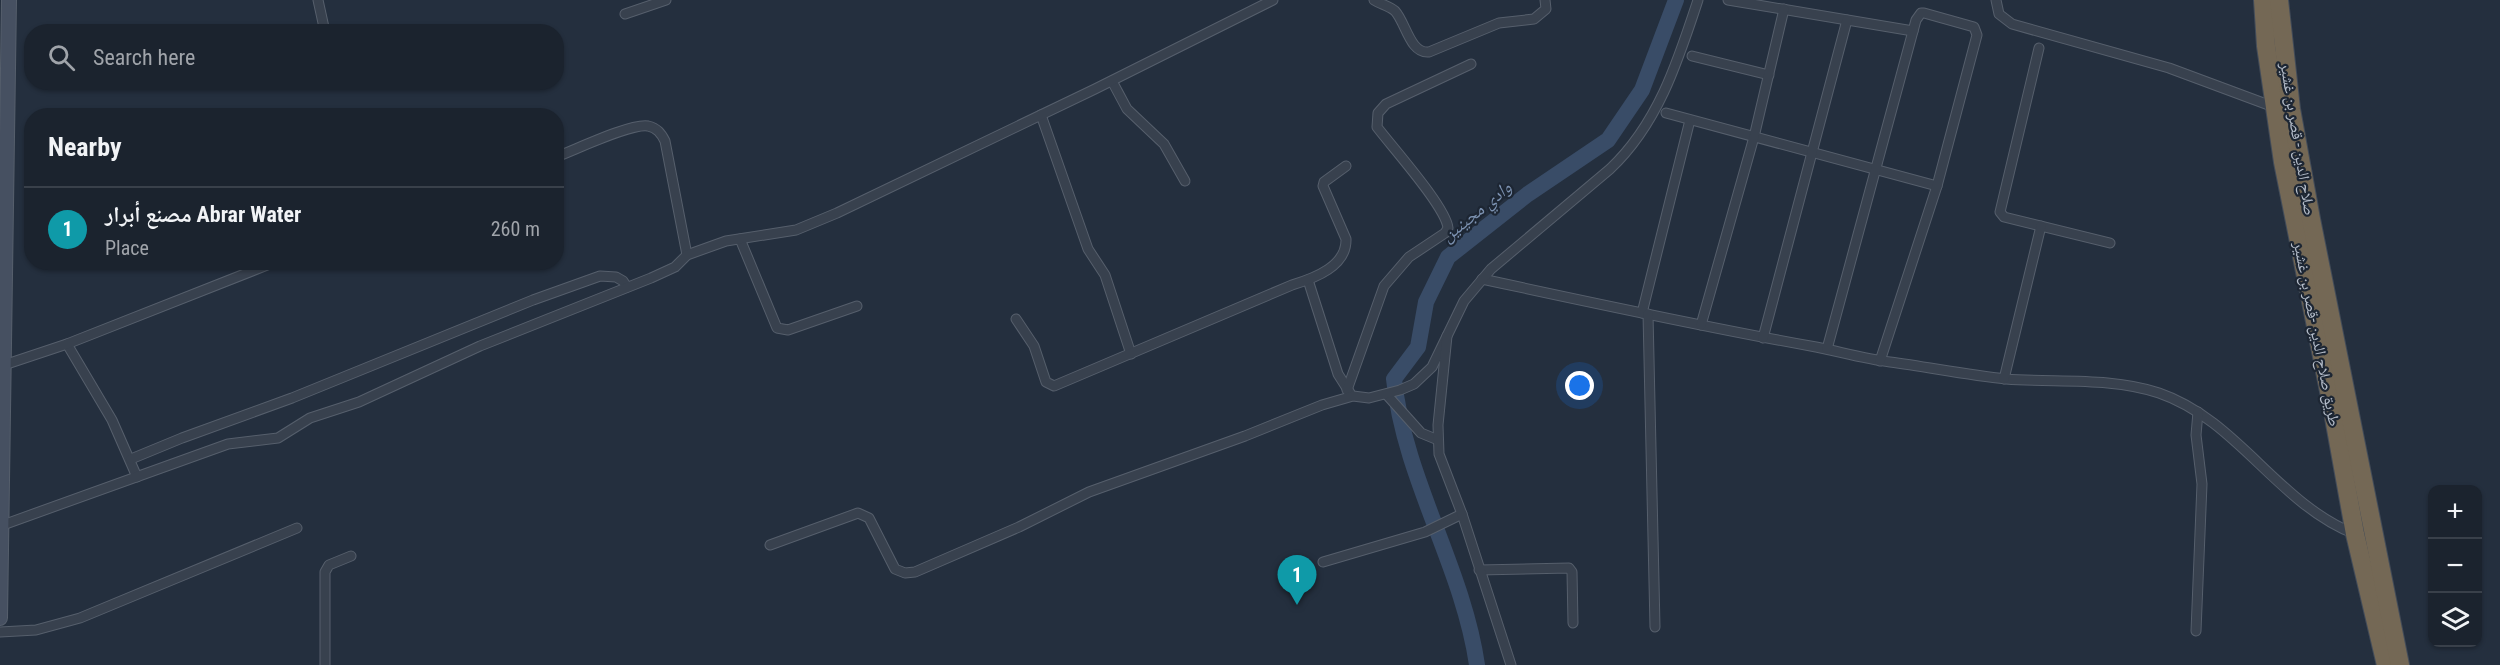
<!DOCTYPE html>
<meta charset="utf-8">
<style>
:root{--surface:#1b232e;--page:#282f3a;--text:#f1f3f6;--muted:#a0a4aa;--line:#39404a;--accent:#8c9099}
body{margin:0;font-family:"Roboto Condensed","Noto Naskh Arabic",sans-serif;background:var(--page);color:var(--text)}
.controls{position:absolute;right:18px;bottom:18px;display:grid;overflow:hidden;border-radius:12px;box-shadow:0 2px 4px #0004}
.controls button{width:54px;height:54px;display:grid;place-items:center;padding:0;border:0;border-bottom:2px solid var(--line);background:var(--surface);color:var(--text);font:30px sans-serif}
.you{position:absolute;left:1580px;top:386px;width:21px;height:21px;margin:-15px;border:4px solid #fff;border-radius:50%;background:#1a73e8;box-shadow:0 0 0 9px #1a73e833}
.badge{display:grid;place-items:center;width:39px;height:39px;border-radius:50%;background:var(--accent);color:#fff;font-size:20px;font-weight:700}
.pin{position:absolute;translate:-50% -50px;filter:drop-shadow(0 2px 3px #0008)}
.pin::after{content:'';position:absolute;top:32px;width:21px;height:18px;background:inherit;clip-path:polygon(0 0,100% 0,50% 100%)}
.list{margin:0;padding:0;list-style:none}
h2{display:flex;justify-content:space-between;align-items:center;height:78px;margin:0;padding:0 24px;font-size:26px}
h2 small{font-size:20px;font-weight:400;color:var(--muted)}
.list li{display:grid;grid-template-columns:39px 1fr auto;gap:18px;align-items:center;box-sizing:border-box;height:84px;padding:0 24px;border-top:2px solid var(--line)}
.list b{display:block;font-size:22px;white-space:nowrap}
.list p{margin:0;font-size:20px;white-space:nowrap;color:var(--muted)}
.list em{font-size:20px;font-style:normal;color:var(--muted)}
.icon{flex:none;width:33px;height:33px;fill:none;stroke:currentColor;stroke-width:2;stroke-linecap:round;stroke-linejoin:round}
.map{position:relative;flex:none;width:2500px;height:665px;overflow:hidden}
.search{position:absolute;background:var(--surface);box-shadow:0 2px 4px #0004;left:24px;top:24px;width:540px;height:66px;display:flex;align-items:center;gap:15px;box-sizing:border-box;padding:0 21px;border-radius:24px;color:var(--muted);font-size:22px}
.panel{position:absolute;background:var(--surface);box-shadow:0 2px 4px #0004;left:24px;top:108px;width:540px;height:162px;border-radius:24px}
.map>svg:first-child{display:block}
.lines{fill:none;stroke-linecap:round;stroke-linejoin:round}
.river{stroke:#394c67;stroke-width:16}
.street-casing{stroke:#565f6c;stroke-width:11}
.secondary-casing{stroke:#565f6c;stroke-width:16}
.highway-casing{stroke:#434c59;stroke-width:20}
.street{stroke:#38414e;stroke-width:9}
.secondary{stroke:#465061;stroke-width:14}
.highway{stroke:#746855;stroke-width:18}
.labels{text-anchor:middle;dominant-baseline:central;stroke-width:4.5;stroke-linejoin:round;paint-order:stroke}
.street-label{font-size:16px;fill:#b4bcc9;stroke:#1d2633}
.water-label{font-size:18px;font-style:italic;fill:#7c92b1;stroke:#1d2633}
</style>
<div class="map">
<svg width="2500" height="665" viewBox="0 0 2500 665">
<rect width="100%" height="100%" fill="#242f3e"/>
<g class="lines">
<path class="river" d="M 1477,665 C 1463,567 1404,479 1394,379 L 1418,347 L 1426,302 L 1448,257 L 1528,194 L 1608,140 L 1642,90 L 1676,0"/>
<g class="street-casing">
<g id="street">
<polyline points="318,0 325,32"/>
<path d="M 1374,0 C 1380,4 1389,6 1395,11 C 1406,23 1410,54 1429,52 L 1499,23 L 1534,19 L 1546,9 L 1545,0"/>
<polyline points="1728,0 1913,31"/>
<polyline points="1996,0 1999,14 2012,24 2169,68 2274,107"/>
<polyline points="625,14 666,0"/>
<polyline points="2039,48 2000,212 2004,217 2110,243"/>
<polyline points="1692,56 1769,75"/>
<polyline points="1112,81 1127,109 1164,144 1185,181"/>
<polyline points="1666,113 1937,186"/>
<polyline points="1041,115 1088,249 1105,275 1131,354"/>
<path d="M 556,157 C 575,150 631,123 648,126 C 657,128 661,133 665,141 L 687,255"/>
<polyline points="740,239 777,328 788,330 857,306"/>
<path d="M 1482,279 C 1593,303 1704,327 1816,347 C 1841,352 1865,359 1890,362 C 1928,367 1967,375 2006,379 C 2056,383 2111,377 2159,393 C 2238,420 2278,504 2355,534"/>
<polyline points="1308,280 1338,374 1350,393"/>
<polyline points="1642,313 1690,120"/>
<polyline points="1648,314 1655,627"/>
<path d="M 1016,319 L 1034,346 L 1046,382 L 1054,386 L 1292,285 C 1315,278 1347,266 1346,239 L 1323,186 L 1324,182 L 1346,166"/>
<polyline points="1701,325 1754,137 1784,9"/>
<polyline points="1763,338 1847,20"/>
<polyline points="67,344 112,420 137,477"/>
<polyline points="1827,349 1916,20 1921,13 1924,13 1974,27 1977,35 1937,186 1880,361"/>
<polyline points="4,365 67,344 275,262"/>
<polyline points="2004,379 2041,226"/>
<path d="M 1347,390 L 1384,286 L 1409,257 L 1445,233 L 1448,228 C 1446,207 1392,147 1377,127 L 1378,113 L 1386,104 L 1471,64"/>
<polyline points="1387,395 1421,433 1438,440"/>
<polyline points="131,459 182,438 292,398 533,300 600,276 616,277 623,281 627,287"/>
<polyline points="0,526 228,444 278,438 310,418 359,402 480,346 651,278 675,267 687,255 726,241 796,230 837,213 1095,89 1273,0"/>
<polyline points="770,545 858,513 869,518 895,569 905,573 915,572 1019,527 1089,492 1245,436 1322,405 1353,396 1369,398 1400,390 1414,384 1432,367 1447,336"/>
<polyline points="1323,562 1425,532 1462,514"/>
<polyline points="1479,570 1569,568 1572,572 1573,623"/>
<polyline points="2196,631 2202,484 2196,435 2198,412"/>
<polyline points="0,632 36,630 80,618 297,528"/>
<polyline points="325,665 325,572 329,565 351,556"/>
<path d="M 1511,665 L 1462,514 L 1439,454 L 1438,425 L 1447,336 L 1464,301 L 1491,269 L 1610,169 C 1658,124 1678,61 1698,0"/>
</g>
</g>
<g class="secondary-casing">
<polyline id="secondary" points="0,618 9,0"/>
</g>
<g class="highway-casing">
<g id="highway">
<polyline points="2263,0 2266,46 2283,162 2331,401 2355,534 2386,665"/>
<polyline points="2279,0 2291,109 2311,219 2400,665"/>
</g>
</g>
<use href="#street" class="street"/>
<use href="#secondary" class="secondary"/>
<use href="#highway" class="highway"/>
</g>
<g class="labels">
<g class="street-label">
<text transform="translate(2298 139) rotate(81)">صلاح الدين - قصر بن غشير</text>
<text transform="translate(2317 334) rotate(79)">طريق صلاح الدين -قصر بن غشير</text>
</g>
<g class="water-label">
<text transform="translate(1476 211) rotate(-39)">وادي مجينين</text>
</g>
</g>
</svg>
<div class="controls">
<button>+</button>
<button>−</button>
<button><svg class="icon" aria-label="layers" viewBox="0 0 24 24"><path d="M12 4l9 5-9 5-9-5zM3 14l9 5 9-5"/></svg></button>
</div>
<div class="you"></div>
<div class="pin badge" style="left:1297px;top:605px;background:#0f9aa8">1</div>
<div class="search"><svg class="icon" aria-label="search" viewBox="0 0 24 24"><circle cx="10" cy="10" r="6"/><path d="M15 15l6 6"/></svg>Search here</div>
<section class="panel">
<h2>Nearby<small></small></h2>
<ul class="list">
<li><span class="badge" style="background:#0f9aa8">1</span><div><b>مصنع أبرار Abrar Water</b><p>Place</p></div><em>260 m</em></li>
</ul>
</section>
</div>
